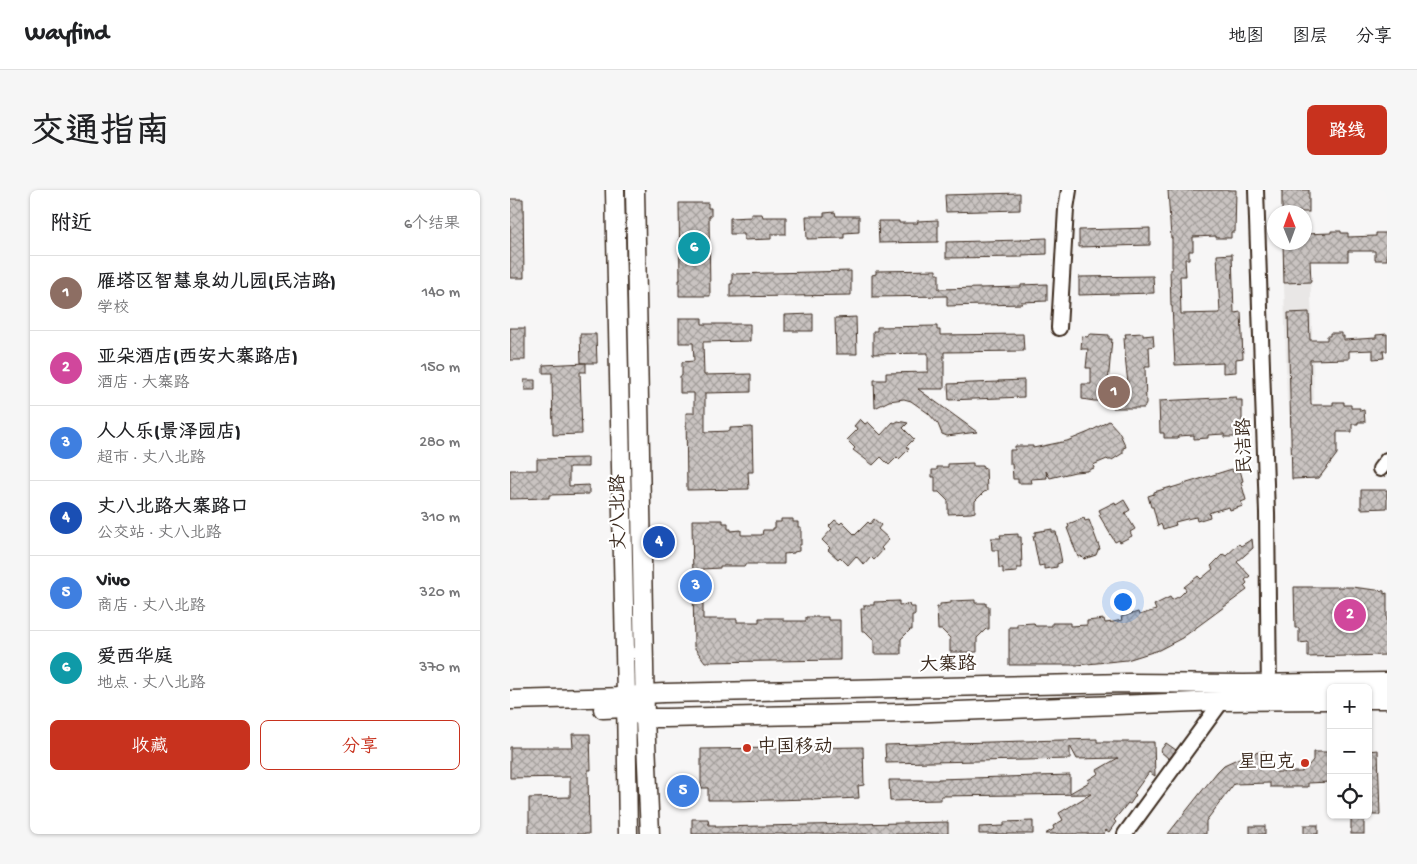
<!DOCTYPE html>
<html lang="zh">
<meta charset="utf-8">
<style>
:root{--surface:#fff;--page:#f6f6f6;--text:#202124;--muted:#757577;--line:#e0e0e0;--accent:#c8321e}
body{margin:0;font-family:"Gochi Hand","LXGW WenKai TC",sans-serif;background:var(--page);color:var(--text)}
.controls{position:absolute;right:15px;bottom:15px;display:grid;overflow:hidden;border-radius:8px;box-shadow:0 1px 4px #0004}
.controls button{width:45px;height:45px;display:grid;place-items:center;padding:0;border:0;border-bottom:1px solid var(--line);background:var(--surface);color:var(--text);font:25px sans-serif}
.compass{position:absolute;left:757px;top:15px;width:45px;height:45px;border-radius:50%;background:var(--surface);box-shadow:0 1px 4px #0004;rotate:359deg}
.you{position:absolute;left:612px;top:411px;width:18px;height:18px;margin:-12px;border:4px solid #fff;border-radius:50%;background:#1a73e8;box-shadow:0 0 0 8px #1a73e833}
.badge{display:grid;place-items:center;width:32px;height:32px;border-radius:50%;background:var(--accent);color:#fff;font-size:16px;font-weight:700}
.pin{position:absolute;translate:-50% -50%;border:2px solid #fff;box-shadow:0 1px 5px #0006}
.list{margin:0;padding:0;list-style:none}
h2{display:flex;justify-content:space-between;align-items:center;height:65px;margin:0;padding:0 20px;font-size:21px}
h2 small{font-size:16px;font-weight:400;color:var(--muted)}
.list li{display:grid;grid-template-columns:32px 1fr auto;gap:15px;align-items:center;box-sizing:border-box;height:75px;padding:0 20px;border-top:1px solid var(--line)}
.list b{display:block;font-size:19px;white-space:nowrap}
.list p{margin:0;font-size:16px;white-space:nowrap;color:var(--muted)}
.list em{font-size:16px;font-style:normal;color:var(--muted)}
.actions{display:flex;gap:10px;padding:15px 20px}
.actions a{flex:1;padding:11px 0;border:1px solid var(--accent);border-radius:8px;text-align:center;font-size:18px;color:var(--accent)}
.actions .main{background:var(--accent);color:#fff}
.icon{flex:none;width:28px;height:28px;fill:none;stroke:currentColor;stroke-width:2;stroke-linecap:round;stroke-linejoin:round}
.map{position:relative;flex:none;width:877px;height:644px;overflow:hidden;border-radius:8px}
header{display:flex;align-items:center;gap:30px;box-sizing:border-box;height:70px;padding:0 25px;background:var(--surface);border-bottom:1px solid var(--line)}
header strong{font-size:24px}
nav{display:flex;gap:28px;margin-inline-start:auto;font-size:18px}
.intro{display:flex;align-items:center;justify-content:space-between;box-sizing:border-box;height:120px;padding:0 30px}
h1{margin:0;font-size:35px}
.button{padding:12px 22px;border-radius:8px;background:var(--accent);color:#fff;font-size:18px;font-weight:700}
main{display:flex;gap:30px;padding:0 30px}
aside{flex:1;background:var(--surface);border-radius:8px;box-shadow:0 1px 4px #0004}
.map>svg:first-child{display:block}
.built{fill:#e9e7e6}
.building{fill:url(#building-cross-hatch);stroke:#3b2a1e}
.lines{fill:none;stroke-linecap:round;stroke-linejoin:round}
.minor-casing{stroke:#3b2a1e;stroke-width:18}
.major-casing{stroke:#3b2a1e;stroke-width:21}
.minor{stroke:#fff;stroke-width:14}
.major{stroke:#fff;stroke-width:18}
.poi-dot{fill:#c8321e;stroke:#fff;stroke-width:2}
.labels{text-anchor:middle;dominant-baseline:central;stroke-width:4.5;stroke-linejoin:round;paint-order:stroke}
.street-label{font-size:19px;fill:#3b2a1e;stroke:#fff}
.poi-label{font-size:19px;fill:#3b2a1e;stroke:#fff;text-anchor:start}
</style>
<header>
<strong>Wayfind</strong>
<nav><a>地图</a><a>图层</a><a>分享</a></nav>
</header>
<div class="intro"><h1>交通指南</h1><a class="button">路线</a></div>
<main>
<aside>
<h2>附近<small>6个结果</small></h2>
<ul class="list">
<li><span class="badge" style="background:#8d6e63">1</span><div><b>雁塔区智慧泉幼儿园(民洁路)</b><p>学校</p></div><em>140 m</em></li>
<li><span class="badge" style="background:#d1479c">2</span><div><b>亚朵酒店(西安大寨路店)</b><p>酒店 · 大寨路</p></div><em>150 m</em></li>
<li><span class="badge" style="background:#3f7fe0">3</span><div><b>人人乐(景泽园店)</b><p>超市 · 丈八北路</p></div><em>280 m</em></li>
<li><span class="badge" style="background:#1a4fb4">4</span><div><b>丈八北路大寨路口</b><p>公交站 · 丈八北路</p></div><em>310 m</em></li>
<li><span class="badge" style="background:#3f7fe0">5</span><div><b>Vivo</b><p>商店 · 丈八北路</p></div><em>320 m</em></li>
<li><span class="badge" style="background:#0f9aa8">6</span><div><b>爱西华庭</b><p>地点 · 丈八北路</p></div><em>370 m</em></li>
</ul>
<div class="actions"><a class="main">收藏</a><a>分享</a></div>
</aside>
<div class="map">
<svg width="877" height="644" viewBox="0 0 877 644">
<defs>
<pattern id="building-cross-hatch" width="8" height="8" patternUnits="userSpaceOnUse" patternTransform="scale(1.25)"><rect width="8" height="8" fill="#c9c3c1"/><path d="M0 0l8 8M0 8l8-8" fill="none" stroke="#a49f9c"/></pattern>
</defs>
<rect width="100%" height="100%" fill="#f7f6f6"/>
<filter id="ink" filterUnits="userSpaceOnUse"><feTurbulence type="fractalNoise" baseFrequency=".02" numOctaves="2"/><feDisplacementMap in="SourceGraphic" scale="10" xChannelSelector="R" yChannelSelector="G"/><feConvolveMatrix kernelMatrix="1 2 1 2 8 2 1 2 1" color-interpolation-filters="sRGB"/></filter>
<g filter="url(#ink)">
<polygon class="built" points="771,0 798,0 804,210 777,211 773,53 794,52 794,22 772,22"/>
<g class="building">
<polygon points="658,0 726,0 725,42 721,42 721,48 706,48 706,46 683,47 683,61 679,61 679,69 675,69 676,86 670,86 671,124 710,123 707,65 722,64 724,123 731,122 733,168 726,169 726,182 713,183 713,173 665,175 662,116 661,116 660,80 662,80 662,48 661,48"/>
<rect x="772" y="0" width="27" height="22"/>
<polygon points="510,3 510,20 436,22 435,5"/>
<polygon points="0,9 13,9 14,88 0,88"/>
<polygon points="169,13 198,13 198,18 201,18 201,26 199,26 200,106 169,106 169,90 170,90"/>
<polygon points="325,22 326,26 349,26 349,42 334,43 334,48 297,49 296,26 314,26 314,23"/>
<polygon points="241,24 252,24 253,27 276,27 276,44 261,44 261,49 234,50 234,44 220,44 220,28 241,27"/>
<polygon points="428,30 428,52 369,53 368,31 389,31 389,33 408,33 407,31"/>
<polygon points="640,38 640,55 569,57 569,40"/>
<polygon points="821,41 831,41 831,43 838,43 838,47 866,46 866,43 877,43 877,70 865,70 865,61 838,61 838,71 800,71 801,92 774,93 773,52 794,52 794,44 821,43"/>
<polygon points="537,48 537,64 512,65 512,67 436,68 436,52 512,50 511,49"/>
<polygon points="426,80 426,84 429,84 429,99 511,97 511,95 537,94 537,111 511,112 512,114 437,116 437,106 362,107 362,85 366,84 366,81"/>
<polygon points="341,81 341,105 220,107 220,94 222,94 222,84"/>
<polygon points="643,86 644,103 569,105 569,87"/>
<polygon points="799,122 800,150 817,150 817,146 820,146 820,143 831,143 831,146 834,146 834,150 866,148 866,145 877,144 877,161 873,161 874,168 863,169 863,160 839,161 839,169 800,170 801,215 823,215 823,212 834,212 834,215 841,215 841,218 850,218 850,221 854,220 855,232 848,232 848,234 842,234 842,242 827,242 827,264 809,288 782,289 778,123"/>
<polygon points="303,124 303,141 275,141 275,125"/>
<polygon points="346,127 347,164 326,164 325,128"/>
<polygon points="169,128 192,128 192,134 240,134 240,151 193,152 194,185 241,184 241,202 195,203 195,242 220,241 220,238 242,237 243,282 238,282 239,299 177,300 176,223 184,223 184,203 170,203 170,186 172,186 172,172 184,171 183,153 169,153"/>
<polygon points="427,136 427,140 430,140 430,145 513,144 514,161 434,162 434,199 408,199 467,242 437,246 432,244 428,234 418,223 401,211 394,209 379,211 365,218 364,190 376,190 376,183 418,182 418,163 363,164 363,141 367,141 367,137"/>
<rect x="0" y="138" width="15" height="32"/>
<polygon points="633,143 633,146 643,145 644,156 639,157 640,177 635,177 636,214 634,218 603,218 603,211 584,211 572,209 572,194 581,194 581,178 576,178 578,159 571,159 572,146 577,147 581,144 599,145 599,149 602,149 598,193 618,193 616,176 614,148 616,148 615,144"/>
<polygon points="70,144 86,144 87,173 71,173"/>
<polygon points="76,173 76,182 70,182 72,244 43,245 42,183 33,183 33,175"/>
<polygon points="14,190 25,190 25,200 15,200"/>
<polygon points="514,190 514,207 439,210 438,194 488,192 488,191"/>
<polygon points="726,207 726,210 732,210 732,242 728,242 728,247 714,247 714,244 698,245 698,248 684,249 684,245 668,246 668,248 654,248 654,243 650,243 649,211"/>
<polygon points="350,229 355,234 358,232 371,245 383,232 385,233 388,231 398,233 393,238 404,249 396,257 399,259 389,269 387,267 379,275 371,267 363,275 343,260 345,258 337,250 348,239 344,236"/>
<polygon points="599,231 609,242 616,257 613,258 613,263 602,270 598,270 597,269 583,275 584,278 577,281 565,282 540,288 536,281 537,288 521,289 522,293 508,293 508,289 503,289 502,274 500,274 500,260 505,260 505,256 523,256 523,258 557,251 579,242"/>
<polygon points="78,268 78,277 59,277 59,296 79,295 79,304 39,305 39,308 0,309 0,280 27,280 27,269"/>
<polygon points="463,273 463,276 473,276 473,279 476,278 477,301 474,302 465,311 465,322 461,323 438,324 438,311 429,302 425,302 425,287 422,287 422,280 427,280 427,277 438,277 438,274"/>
<polygon points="722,279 723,282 730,280 733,291 731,292 736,310 731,312 733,316 720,320 719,317 704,321 699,323 700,327 687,331 686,327 681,328 665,332 666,335 653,339 651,334 648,336 643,317 641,317 638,306 644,304 644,302 661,297 661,298"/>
<polygon points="851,300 877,300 877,318 851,319"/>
<polygon points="614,310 620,320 615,323 625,339 620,342 622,346 610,352 609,350 605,352 589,325 591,324 589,320 605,312 606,315"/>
<polygon points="574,328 575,331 579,330 590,359 588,360 586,365 574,369 571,366 568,367 557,338 559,337 558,334"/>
<polygon points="271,329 283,329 283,332 288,332 288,337 291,337 291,355 289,355 289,361 284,362 284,363 274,364 274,374 235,374 235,376 210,376 210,378 193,379 193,429 227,429 227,432 249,432 249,428 273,428 273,431 296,431 296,427 318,427 318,430 330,430 330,470 195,472 184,457 182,330 213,330 213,333 218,333 218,339 221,339 221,341 231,340 231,345 252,345 253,340 263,340 263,338 265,338 265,332 271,332"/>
<polygon points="364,329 371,335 368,339 379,349 371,358 373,360 364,370 361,367 354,375 346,366 338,375 330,367 328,369 318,360 320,358 312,350 322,339 319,336 325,330 330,334 332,332 345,345 358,332 360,334"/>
<polygon points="542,339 542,342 546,342 552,372 547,374 547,377 534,379 534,375 529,376 523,346 525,346 525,342"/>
<polygon points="508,344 508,347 511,347 512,378 507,378 507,382 493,383 493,378 489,378 488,360 482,360 481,348 491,348 490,345"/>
<polygon points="742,349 743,358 727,372 740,386 735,390 737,393 734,396 737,400 672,448 649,460 617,470 567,475 499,475 499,437 507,437 507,434 524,433 525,436 542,436 542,433 560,433 560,436 577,435 577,431 594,429 595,433 603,432 612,430 611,427 628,422 629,425 646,420 644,415 660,407 662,410 670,406 676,400 674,397 688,386 691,389 703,379 701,376 713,364 716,366 729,354 731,356"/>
<polygon points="784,397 842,397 874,401 874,404 877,403 877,465 798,467 798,452 789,453 789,438 785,438"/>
<polygon points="465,410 465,413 476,413 476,416 479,416 479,439 476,439 467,448 467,462 440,462 440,448 432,440 428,440 427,417 430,417 430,414 441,413 441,411"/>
<polygon points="389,411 389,415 399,414 400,417 405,417 405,425 402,425 402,440 400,440 391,449 391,464 364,464 364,450 355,441 352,441 351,419 354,419 354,415 364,415 364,412"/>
<polygon points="62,544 80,544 81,580 78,580 79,644 19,644 19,608 60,607 60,587 0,588 0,557 63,557"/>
<polygon points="587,549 587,552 644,552 645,586 639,582 624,603 626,605 620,614 618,613 604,630 606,632 599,642 596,640 593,644 535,644 544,639 543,636 553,630 549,623 581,604 431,606 431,610 380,611 379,590 428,590 428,589 560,585 560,603 579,592 578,590 589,583 587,580 608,568 567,569 560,556 560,569 376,573 375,555"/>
<polygon points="656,553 666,560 659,569 650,561"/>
<polygon points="353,557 354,595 348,596 349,608 302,610 302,609 221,611 221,610 198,610 198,598 191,598 191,559"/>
<polygon points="868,560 870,625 858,625 858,561"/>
<polygon points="755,561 755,570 766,582 792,582 792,580 795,580 803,570 803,562 821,562 820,592 798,593 798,597 760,597 760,593 724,594 696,631 696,644 658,644 707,582 714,575 738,564"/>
<rect x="841" y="625" width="13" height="19"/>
<polygon points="182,629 198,629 199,635 206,635 206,637 438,632 438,644 182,644"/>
<polygon points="523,631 523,644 469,644 469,637 494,636 494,632"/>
<rect x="794" y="635" width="14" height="9"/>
<rect x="740" y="636" width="15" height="8"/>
</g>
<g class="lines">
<g class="minor-casing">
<g id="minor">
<polyline points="746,0 757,323 759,504"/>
<polyline points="549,138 556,19 559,0"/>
<polyline points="870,279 877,270"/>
<polyline points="615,644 712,511"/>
</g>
</g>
<g class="major-casing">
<g id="major">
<polyline points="105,0 116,507 118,644"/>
<polyline points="125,0 135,528 140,644"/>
<polyline points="858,509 877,509"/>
<polyline points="0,510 116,507 135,504 154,503 619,493 734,494 877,492"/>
<polyline points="93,519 116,518 135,528 156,528 394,523 712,511 821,510"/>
</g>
</g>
<use href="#minor" class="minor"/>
<use href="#major" class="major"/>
</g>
</g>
<g class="poi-dot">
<circle cx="237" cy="558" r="5"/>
<circle cx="795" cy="573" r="5"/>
</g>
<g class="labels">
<g class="street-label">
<text transform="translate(736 256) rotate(-92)">民洁路</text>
<text transform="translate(110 322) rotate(-91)">丈八北路</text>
<text transform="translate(438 476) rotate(-1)">大寨路</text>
</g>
<g class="poi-label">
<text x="247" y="558">中国移动</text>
<text x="785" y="573" text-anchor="end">星巴克</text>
</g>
</g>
</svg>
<div class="controls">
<button>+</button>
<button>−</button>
<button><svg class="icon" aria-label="locate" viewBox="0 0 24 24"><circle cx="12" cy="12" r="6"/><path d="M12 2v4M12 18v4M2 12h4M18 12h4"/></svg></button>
</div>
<svg class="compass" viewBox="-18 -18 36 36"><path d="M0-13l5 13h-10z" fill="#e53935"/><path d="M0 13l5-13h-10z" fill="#757577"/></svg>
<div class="you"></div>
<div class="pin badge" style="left:604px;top:202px;background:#8d6e63">1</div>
<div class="pin badge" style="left:840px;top:425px;background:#d1479c">2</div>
<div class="pin badge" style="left:186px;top:396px;background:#3f7fe0">3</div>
<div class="pin badge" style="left:149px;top:352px;background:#1a4fb4">4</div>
<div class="pin badge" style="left:173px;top:601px;background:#3f7fe0">5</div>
<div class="pin badge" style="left:184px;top:58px;background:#0f9aa8">6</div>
</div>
</main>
